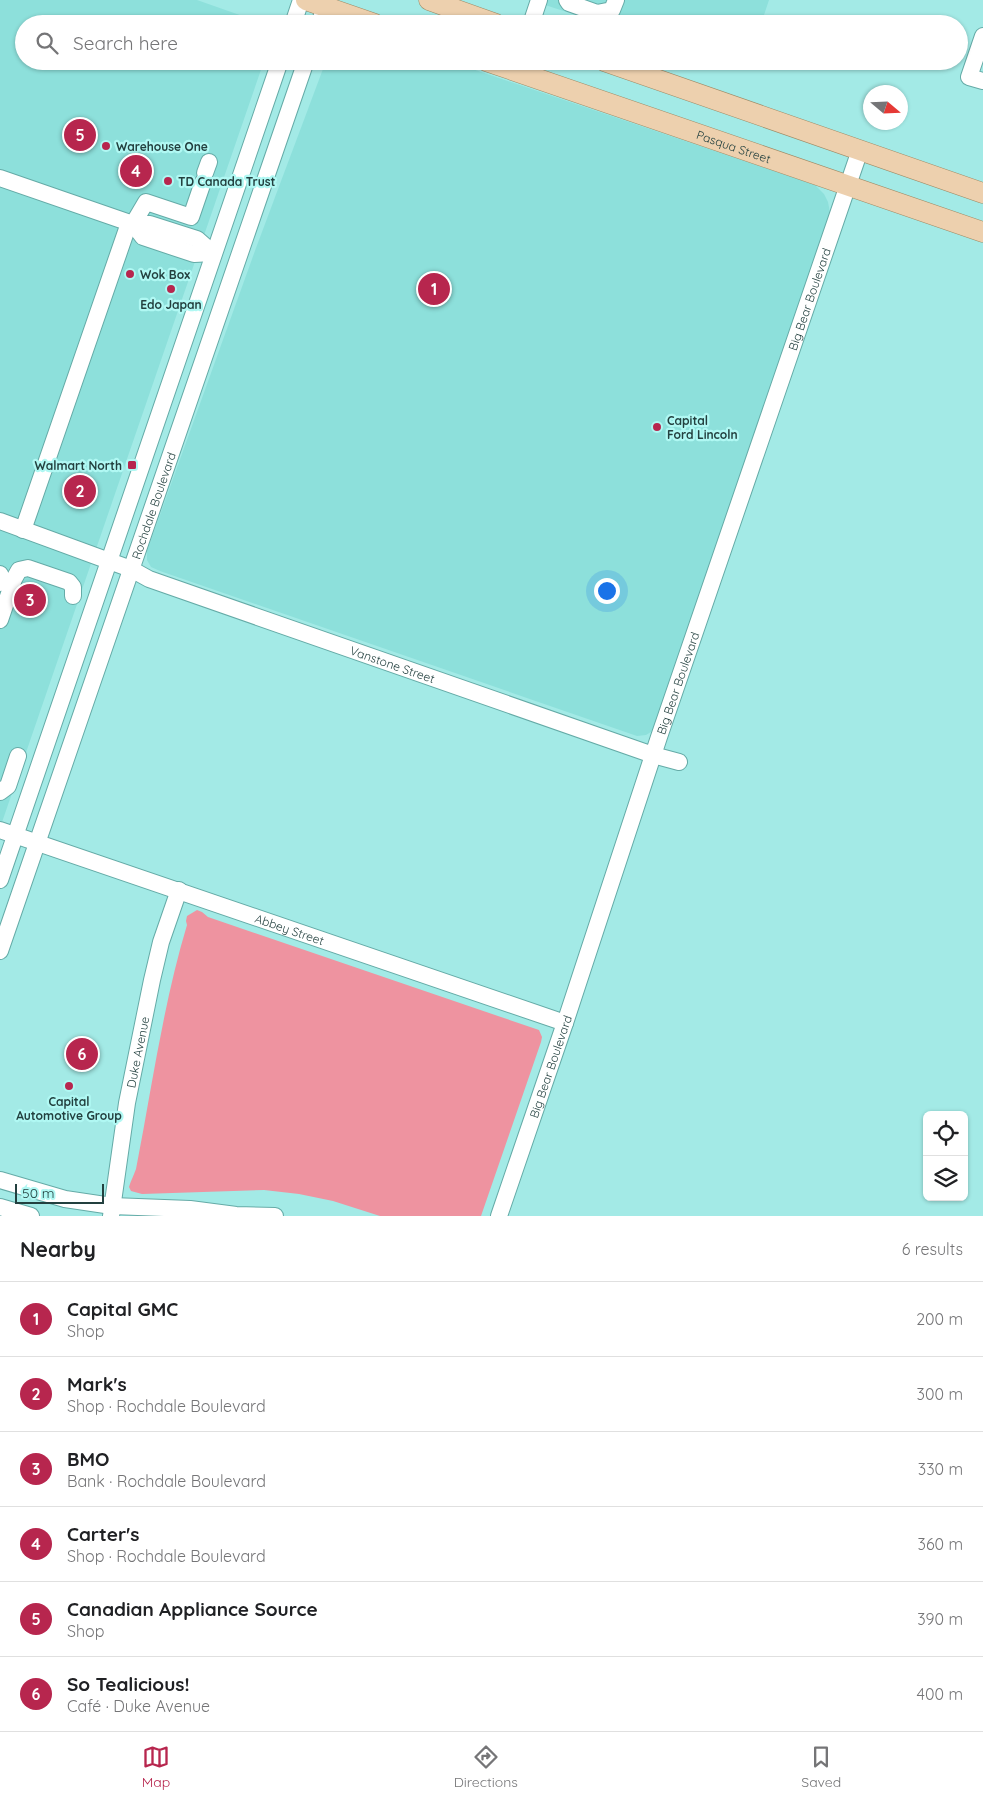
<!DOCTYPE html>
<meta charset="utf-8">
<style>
:root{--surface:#fff;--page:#f6f6f6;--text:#202124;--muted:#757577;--line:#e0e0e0;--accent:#b7264e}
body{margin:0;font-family:Quicksand,sans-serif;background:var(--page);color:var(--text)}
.controls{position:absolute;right:15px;bottom:15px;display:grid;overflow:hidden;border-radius:8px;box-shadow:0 1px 4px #0004}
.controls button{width:45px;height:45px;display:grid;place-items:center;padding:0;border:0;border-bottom:1px solid var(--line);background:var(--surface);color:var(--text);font:25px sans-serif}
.compass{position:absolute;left:863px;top:85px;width:45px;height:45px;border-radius:50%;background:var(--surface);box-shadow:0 1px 4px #0004;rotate:109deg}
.scale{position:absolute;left:15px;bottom:12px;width:89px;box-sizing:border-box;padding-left:5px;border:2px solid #23403f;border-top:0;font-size:14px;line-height:18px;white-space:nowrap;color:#23403f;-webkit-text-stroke:4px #b0f8f3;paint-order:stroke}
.you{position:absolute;left:606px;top:590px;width:18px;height:18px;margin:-12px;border:4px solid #fff;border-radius:50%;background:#1a73e8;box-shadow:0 0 0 8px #1a73e833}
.badge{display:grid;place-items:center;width:32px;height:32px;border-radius:50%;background:var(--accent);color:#fff;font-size:16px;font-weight:700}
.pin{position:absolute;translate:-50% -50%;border:2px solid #fff;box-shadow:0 1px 5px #0006}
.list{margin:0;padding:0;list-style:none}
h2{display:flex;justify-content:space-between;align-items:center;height:65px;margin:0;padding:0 20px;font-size:21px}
h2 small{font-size:16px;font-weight:400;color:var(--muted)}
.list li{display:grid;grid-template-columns:32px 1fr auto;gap:15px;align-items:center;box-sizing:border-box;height:75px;padding:0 20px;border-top:1px solid var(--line)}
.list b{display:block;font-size:19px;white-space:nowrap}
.list p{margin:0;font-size:16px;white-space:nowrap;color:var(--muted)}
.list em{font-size:16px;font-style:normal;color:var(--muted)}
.icon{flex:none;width:28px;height:28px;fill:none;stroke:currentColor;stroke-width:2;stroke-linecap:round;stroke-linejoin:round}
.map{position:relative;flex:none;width:983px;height:1216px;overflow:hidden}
.search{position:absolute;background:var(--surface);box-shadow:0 1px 4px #0004;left:15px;right:15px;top:15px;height:55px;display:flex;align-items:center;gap:12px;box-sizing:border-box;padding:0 18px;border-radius:28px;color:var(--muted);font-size:19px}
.sheet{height:515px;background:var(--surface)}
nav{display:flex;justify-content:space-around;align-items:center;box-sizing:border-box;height:70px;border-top:1px solid var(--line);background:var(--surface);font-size:14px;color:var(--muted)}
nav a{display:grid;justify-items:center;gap:2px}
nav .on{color:var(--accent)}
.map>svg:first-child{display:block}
.built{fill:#8de0db}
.green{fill:#ee93a0}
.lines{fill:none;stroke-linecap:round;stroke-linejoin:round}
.minor-casing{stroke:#65aba7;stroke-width:18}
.major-casing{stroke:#9e8964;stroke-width:21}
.minor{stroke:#fff;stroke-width:16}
.major{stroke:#edd0ae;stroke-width:20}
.poi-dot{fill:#b7264e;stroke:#b0f8f3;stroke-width:2}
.labels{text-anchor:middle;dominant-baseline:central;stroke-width:4.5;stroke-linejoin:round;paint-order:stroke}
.poi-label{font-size:12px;font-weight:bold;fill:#23403f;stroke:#b0f8f3;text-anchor:start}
.street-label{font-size:12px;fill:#23403f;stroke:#b0f8f3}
</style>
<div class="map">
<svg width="983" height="1216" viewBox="0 0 983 1216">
<rect width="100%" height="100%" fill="#a3eae6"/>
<g class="built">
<polygon points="0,0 197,0 265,24 24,24 24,61 264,61 0,828"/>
<polygon points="530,0 769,0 761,24 603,24"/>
<polygon points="326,61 449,61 815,185 824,194 828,202 830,213 659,719 654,730 646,735 637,736 160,571 151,567 147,560 147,551 256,248"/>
<polygon points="717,61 748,61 745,70"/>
</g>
<path class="green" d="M 197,910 L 202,912 L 208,917 L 539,1030 L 542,1037 L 541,1042 L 481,1216 L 380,1216 L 333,1201 L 299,1194 L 264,1190 L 142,1194 L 131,1191 L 129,1187 C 131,1180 134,1175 136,1169 C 152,1087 163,1005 187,925 L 186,921 L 187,916 Z"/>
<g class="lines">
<g class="minor-casing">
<g id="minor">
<polyline points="567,0 569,3 597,13 612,10 616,0"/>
<polyline points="293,24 301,0"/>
<polyline points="319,24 325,7"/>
<polyline points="531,24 539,0"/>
<polyline points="983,36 969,77 983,81"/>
<polyline points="205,173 209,162"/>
<polyline points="0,178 133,224 150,224 197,239 213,253"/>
<polyline points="133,224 146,202 191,217 203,182"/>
<polyline points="133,224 143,237 194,254 213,253"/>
<path id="s1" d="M 0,521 L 131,569 L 149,579 L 653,755 L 679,762"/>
<polyline points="23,530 129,223"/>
<polyline points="0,574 2,578 0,583"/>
<polyline points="0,620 14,579 19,570 28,568 69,582 73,587 73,596"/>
<polyline points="0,792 8,786 18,756"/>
<path id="s2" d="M 0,830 L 565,1023"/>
<polyline points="0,880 280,61"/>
<path id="s3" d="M 0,951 L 306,61"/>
<polyline points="0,1180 65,1199 112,1206 190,1209 236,1215 275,1216"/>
<polyline points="0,1207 31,1216"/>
<path id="s4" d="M 111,1216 L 127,1103 L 152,980 L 161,942 L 179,890"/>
<path id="s5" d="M 499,1216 L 565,1023 L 659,737 L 860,150"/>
</g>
</g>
<g class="major-casing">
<g id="major">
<polyline points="306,0 375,24"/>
<polyline points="429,0 496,24"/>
<path id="s6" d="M 486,61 L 983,232"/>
<polyline points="604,61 983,193"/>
</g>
</g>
<use href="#minor" class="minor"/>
<use href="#major" class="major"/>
</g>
<g class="poi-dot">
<circle cx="106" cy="146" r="5"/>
<circle cx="168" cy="181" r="5"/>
<circle cx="130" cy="274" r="5"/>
<circle cx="171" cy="289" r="5"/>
<circle cx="657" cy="427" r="5"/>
<rect x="127" y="460" width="10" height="10" rx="2.5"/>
<circle cx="69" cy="1086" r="5"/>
</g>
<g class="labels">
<g class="poi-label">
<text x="116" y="146">Warehouse One</text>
<text x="178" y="181">TD Canada Trust</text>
<text x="140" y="274">Wok Box</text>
<text x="171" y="304" text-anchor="middle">Edo Japan</text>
<text x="667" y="420">Capital<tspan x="667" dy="14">Ford Lincoln</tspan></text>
<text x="122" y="465" text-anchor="end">Walmart North</text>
<text x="69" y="1101" text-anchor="middle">Capital<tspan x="69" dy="14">Automotive Group</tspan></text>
</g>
<g class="street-label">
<text stroke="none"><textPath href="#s6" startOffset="262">Pasqua Street</textPath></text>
<text stroke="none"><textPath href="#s5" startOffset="968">Big Bear Boulevard</textPath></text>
<text stroke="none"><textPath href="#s3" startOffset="471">Rochdale Boulevard</textPath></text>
<text stroke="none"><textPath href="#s1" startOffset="418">Vanstone Street</textPath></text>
<text stroke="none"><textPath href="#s5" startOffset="562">Big Bear Boulevard</textPath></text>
<text stroke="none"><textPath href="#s2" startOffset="306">Abbey Street</textPath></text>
<text stroke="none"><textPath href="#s4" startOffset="166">Duke Avenue</textPath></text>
<text stroke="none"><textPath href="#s5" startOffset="158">Big Bear Boulevard</textPath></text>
</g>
</g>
</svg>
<div class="controls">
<button><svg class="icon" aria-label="locate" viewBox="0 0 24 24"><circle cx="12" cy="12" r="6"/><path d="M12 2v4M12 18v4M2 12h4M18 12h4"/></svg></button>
<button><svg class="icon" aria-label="layers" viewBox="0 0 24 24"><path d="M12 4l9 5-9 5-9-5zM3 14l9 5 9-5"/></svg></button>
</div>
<svg class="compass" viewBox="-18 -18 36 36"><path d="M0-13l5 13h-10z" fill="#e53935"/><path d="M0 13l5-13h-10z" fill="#757577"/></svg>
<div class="scale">50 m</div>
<div class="you"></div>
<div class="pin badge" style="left:434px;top:289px">1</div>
<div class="pin badge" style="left:80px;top:491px">2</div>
<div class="pin badge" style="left:30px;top:600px">3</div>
<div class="pin badge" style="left:136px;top:171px">4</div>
<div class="pin badge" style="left:80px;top:135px">5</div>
<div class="pin badge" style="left:82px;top:1054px">6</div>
<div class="search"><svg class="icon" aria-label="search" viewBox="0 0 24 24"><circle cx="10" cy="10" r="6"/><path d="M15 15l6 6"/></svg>Search here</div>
</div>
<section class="sheet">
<h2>Nearby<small>6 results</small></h2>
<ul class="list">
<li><span class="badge">1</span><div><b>Capital GMC</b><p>Shop</p></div><em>200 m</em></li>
<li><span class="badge">2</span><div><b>Mark's</b><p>Shop · Rochdale Boulevard</p></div><em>300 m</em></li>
<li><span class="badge">3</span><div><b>BMO</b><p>Bank · Rochdale Boulevard</p></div><em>330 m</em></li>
<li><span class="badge">4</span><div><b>Carter's</b><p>Shop · Rochdale Boulevard</p></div><em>360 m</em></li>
<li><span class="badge">5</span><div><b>Canadian Appliance Source</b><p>Shop</p></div><em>390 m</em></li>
<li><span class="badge">6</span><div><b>So Tealicious!</b><p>Café · Duke Avenue</p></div><em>400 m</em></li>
</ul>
</section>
<nav>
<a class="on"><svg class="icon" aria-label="map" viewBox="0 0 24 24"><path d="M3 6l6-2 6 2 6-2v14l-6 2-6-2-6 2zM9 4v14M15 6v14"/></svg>Map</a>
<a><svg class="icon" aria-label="directions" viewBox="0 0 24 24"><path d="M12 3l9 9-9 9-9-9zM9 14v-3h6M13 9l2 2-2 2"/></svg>Directions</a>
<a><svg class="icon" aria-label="saved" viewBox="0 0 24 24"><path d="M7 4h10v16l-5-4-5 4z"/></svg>Saved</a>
</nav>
